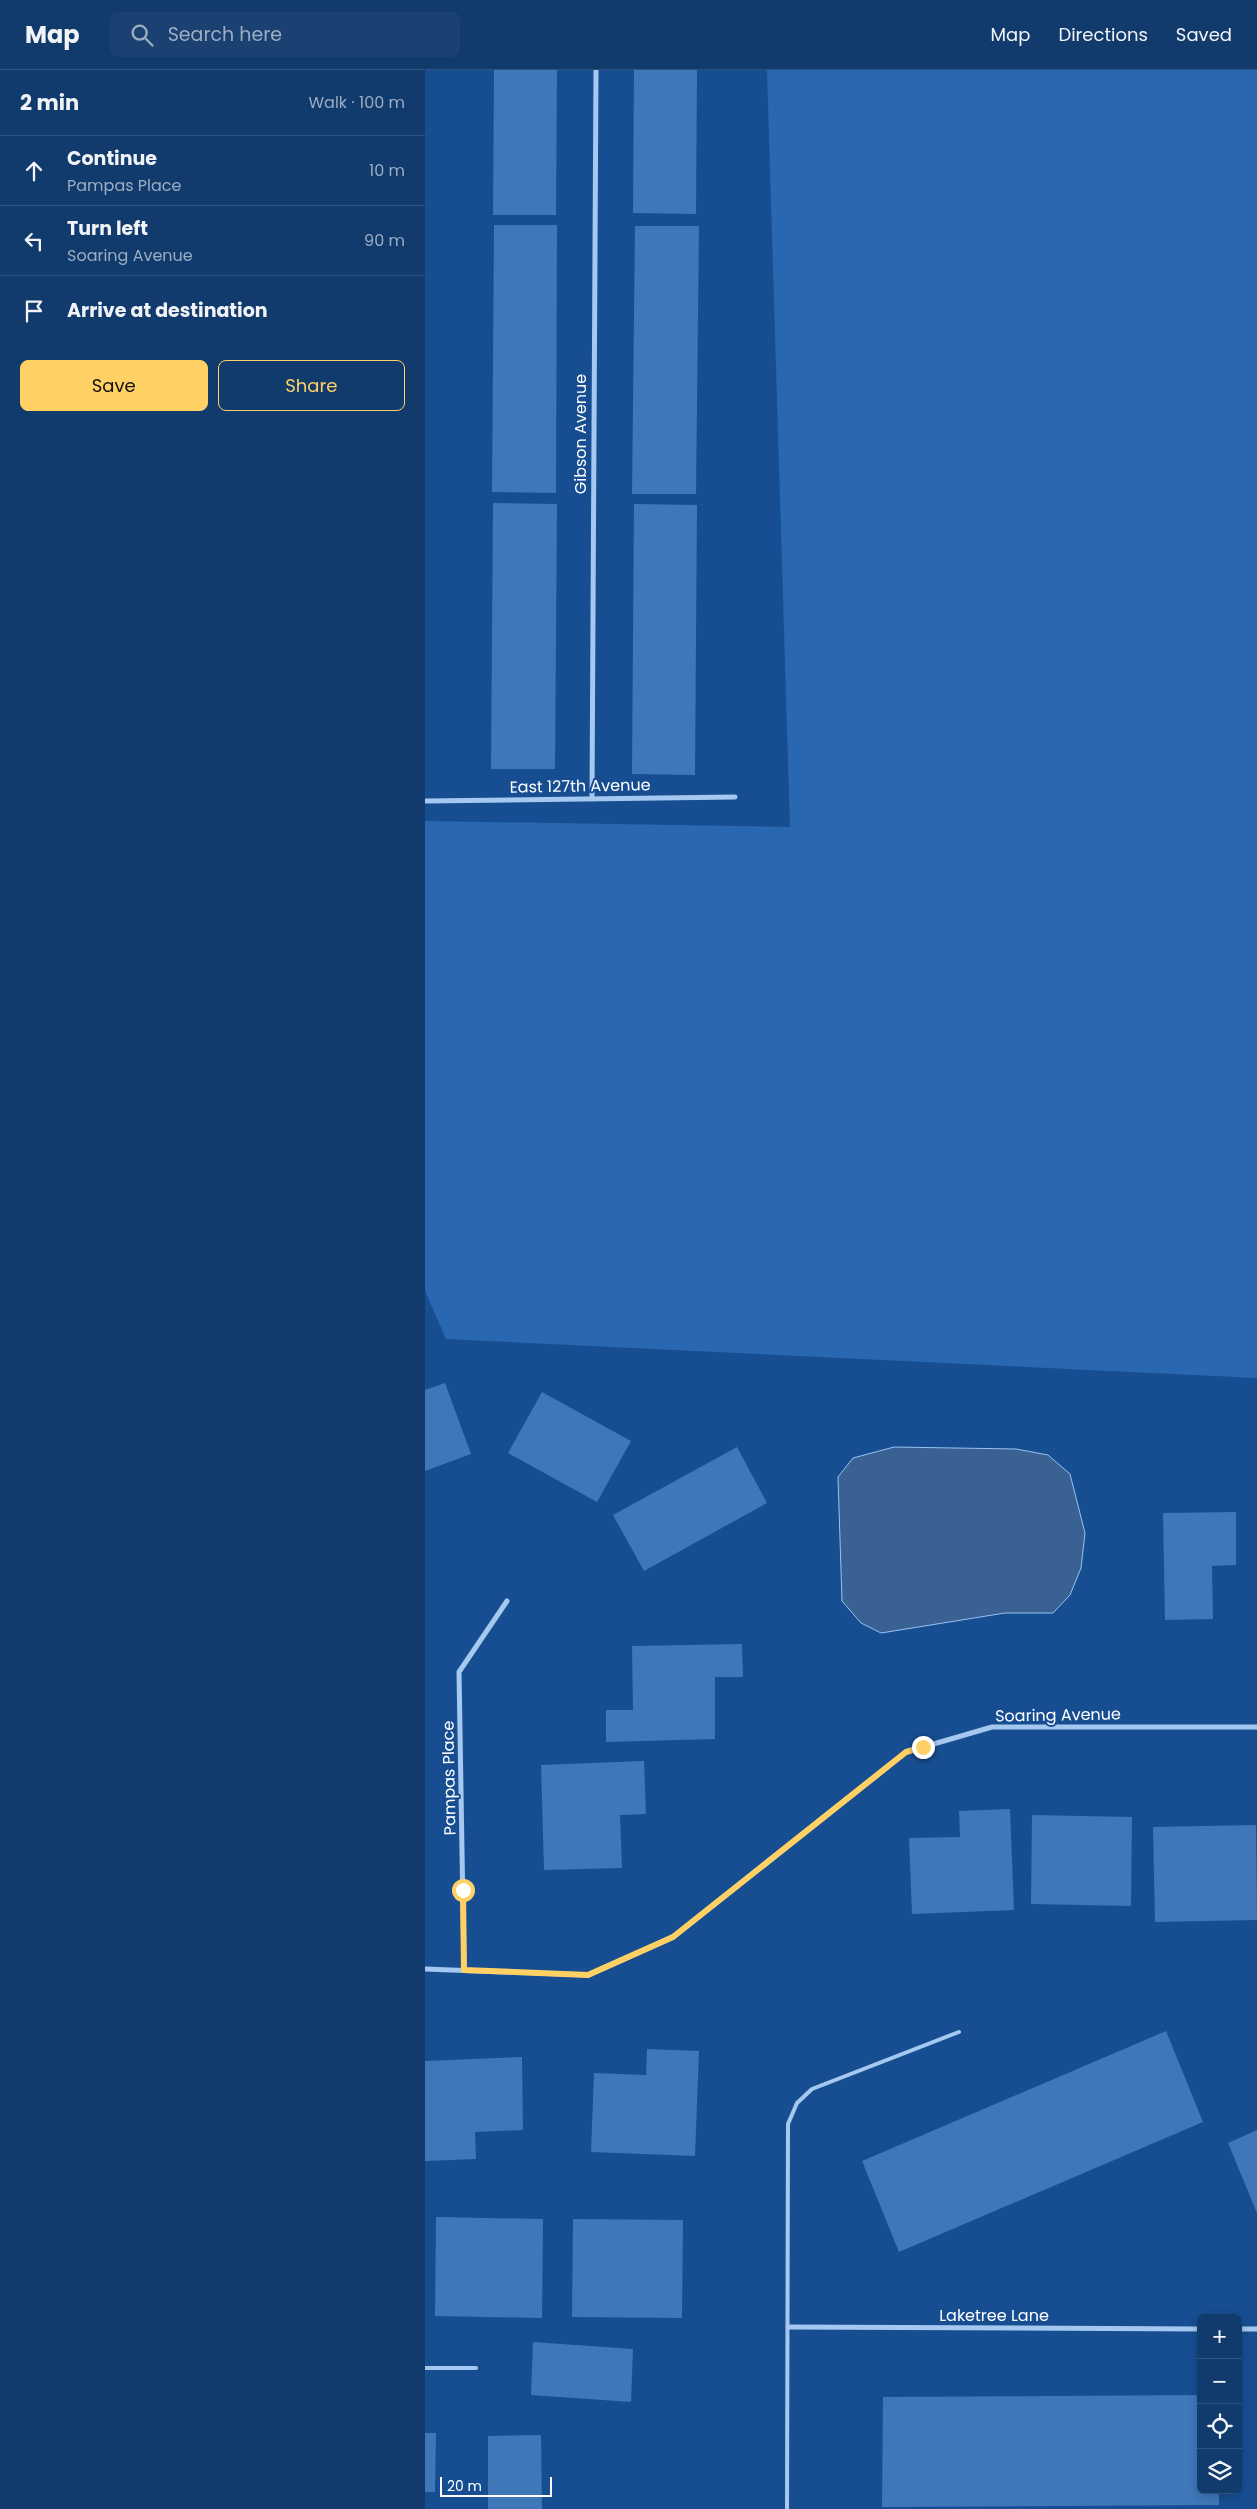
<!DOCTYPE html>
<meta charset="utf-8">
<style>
:root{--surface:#113a6d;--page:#1a4172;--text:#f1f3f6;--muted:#9cadc2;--line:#305480;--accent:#ffd064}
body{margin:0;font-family:Poppins,sans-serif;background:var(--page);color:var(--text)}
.controls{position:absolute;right:15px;bottom:15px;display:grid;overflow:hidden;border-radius:8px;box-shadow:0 2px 8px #0003}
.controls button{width:45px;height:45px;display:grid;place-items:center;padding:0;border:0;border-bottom:1px solid var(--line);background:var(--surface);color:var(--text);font:25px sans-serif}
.scale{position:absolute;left:15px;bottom:12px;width:112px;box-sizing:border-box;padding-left:5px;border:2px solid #fff;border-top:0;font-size:14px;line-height:18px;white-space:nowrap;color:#fff;-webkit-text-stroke:4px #174e91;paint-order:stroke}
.stop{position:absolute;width:15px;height:15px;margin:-11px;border:4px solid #ffd064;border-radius:50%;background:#fff}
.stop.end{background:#ffd064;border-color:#fff;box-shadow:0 1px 5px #0008}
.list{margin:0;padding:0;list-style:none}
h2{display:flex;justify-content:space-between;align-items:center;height:65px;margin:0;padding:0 20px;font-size:21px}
h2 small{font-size:16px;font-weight:400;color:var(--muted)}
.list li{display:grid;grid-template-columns:32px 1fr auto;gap:15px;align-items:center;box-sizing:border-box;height:70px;padding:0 20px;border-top:1px solid var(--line)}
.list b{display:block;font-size:19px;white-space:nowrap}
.list p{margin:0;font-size:16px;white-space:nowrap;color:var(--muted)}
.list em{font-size:16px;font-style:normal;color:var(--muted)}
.actions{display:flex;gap:10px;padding:15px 20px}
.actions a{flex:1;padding:11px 0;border:1px solid var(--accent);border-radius:8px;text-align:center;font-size:18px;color:var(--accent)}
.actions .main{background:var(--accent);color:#111}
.icon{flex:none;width:28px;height:28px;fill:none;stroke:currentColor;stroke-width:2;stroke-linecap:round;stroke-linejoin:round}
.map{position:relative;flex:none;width:832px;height:2439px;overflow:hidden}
header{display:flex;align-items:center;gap:30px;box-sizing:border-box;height:70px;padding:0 25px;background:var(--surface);border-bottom:1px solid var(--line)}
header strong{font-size:24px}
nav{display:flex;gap:28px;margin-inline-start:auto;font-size:18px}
.search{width:350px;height:45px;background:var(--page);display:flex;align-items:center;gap:12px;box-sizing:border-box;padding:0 18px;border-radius:8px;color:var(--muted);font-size:19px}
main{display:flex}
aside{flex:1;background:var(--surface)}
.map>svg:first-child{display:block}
.green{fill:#2968b0}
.water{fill:#396192;stroke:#97c3f3}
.building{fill:#3f77b9}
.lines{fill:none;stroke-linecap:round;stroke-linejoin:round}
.service{stroke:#a5c8f0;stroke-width:4}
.minor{stroke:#a5c8f0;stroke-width:5}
.route{stroke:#ffd064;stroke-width:6}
.labels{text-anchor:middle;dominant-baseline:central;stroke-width:4;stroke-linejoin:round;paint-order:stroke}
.street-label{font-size:16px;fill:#fff;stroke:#174e91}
</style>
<header>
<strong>Map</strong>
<div class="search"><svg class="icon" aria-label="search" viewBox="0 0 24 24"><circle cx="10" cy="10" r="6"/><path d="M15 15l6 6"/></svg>Search here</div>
<nav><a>Map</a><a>Directions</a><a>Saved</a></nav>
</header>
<main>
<aside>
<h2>2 min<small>Walk · 100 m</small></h2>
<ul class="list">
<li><svg class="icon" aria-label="ahead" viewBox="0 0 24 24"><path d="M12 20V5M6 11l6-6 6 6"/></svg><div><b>Continue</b><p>Pampas Place</p></div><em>10 m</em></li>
<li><svg class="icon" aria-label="left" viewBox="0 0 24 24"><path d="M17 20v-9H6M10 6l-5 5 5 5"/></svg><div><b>Turn left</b><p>Soaring Avenue</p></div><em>90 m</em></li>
<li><svg class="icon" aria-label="arrive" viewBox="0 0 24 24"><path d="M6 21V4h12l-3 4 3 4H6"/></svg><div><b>Arrive at destination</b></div></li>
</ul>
<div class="actions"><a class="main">Save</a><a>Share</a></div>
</aside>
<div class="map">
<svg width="832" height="2439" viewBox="0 0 832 2439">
<rect width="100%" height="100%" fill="#174e91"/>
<polygon class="green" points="342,0 832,0 832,1308 21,1269 0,1221 0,751 365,757"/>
<polygon class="water" points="469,1377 591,1379 623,1385 645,1404 660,1463 656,1498 645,1525 628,1543 580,1543 456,1563 436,1553 417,1531 413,1407 428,1388"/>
<g class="building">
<polygon points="69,0 132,0 131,145 68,145"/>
<polygon points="209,0 272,0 271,144 208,143"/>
<polygon points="69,155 132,155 131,423 67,422"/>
<polygon points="210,156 274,156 271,424 207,424"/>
<polygon points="68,433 132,434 130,699 66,699"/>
<polygon points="209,434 272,435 270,705 207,704"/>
<polygon points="20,1313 46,1384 0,1401 0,1320"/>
<polygon points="117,1322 206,1371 172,1432 83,1383"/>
<polygon points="312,1377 342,1433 219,1501 188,1445"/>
<polygon points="811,1442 811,1495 787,1496 788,1549 740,1550 738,1443"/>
<polygon points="317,1574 318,1607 290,1607 290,1669 181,1672 181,1640 208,1640 207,1576"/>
<polygon points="219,1691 221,1744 195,1745 197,1798 119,1800 116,1695"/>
<polygon points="585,1739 589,1840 487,1844 484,1768 535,1767 534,1741"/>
<polygon points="607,1745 707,1747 706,1836 606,1834"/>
<polygon points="831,1755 832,1850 730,1852 728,1757"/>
<polygon points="741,1961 778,2052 474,2182 437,2091"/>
<polygon points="222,1979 274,1981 270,2086 166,2082 169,2003 221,2005"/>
<polygon points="97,1987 98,2060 50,2062 51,2089 0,2091 0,1991"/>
<polygon points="832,2060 832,2143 803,2073"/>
<polygon points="11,2147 118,2149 117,2248 10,2246"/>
<polygon points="148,2149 258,2150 257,2248 147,2247"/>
<polygon points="108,2272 208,2279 206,2332 106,2325"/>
<polygon points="776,2325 776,2420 794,2420 794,2435 457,2437 458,2327"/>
<polygon points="0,2363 11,2363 10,2422 0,2422"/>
<polygon points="116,2365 117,2439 63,2439 63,2366"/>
</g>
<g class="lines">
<g class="service">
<polyline points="0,2298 51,2298"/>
<polyline points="362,2439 363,2054 372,2033 387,2019 534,1962"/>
</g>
<g class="minor">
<polyline points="167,729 171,0"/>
<polyline points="0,731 310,727"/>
<polyline points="0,1899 163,1905 248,1867 481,1682 567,1657 832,1657"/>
<polyline points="39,1900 34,1602 82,1531"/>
<polyline points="363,2257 776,2259"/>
<polyline points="813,2259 832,2259"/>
</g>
</g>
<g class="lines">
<polyline class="route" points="38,1820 39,1900 163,1905 248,1867 481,1682 498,1677"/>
</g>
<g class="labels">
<g class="street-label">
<text transform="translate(155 364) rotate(-90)">Gibson Avenue</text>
<text transform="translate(155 716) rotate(-1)">East 127th Avenue</text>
<text transform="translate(633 1645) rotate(-1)">Soaring Avenue</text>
<text transform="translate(24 1708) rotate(-91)">Pampas Place</text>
<text x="569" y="2245">Laketree Lane</text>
</g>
</g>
</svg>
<div class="controls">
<button>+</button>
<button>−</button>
<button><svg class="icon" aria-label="locate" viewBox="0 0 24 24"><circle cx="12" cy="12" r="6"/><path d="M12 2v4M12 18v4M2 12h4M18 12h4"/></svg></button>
<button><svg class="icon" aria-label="layers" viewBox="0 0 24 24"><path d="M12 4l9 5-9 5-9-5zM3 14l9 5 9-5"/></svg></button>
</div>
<div class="scale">20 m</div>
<div class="stop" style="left:38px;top:1820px"></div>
<div class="stop end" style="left:498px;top:1677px"></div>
</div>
</main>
